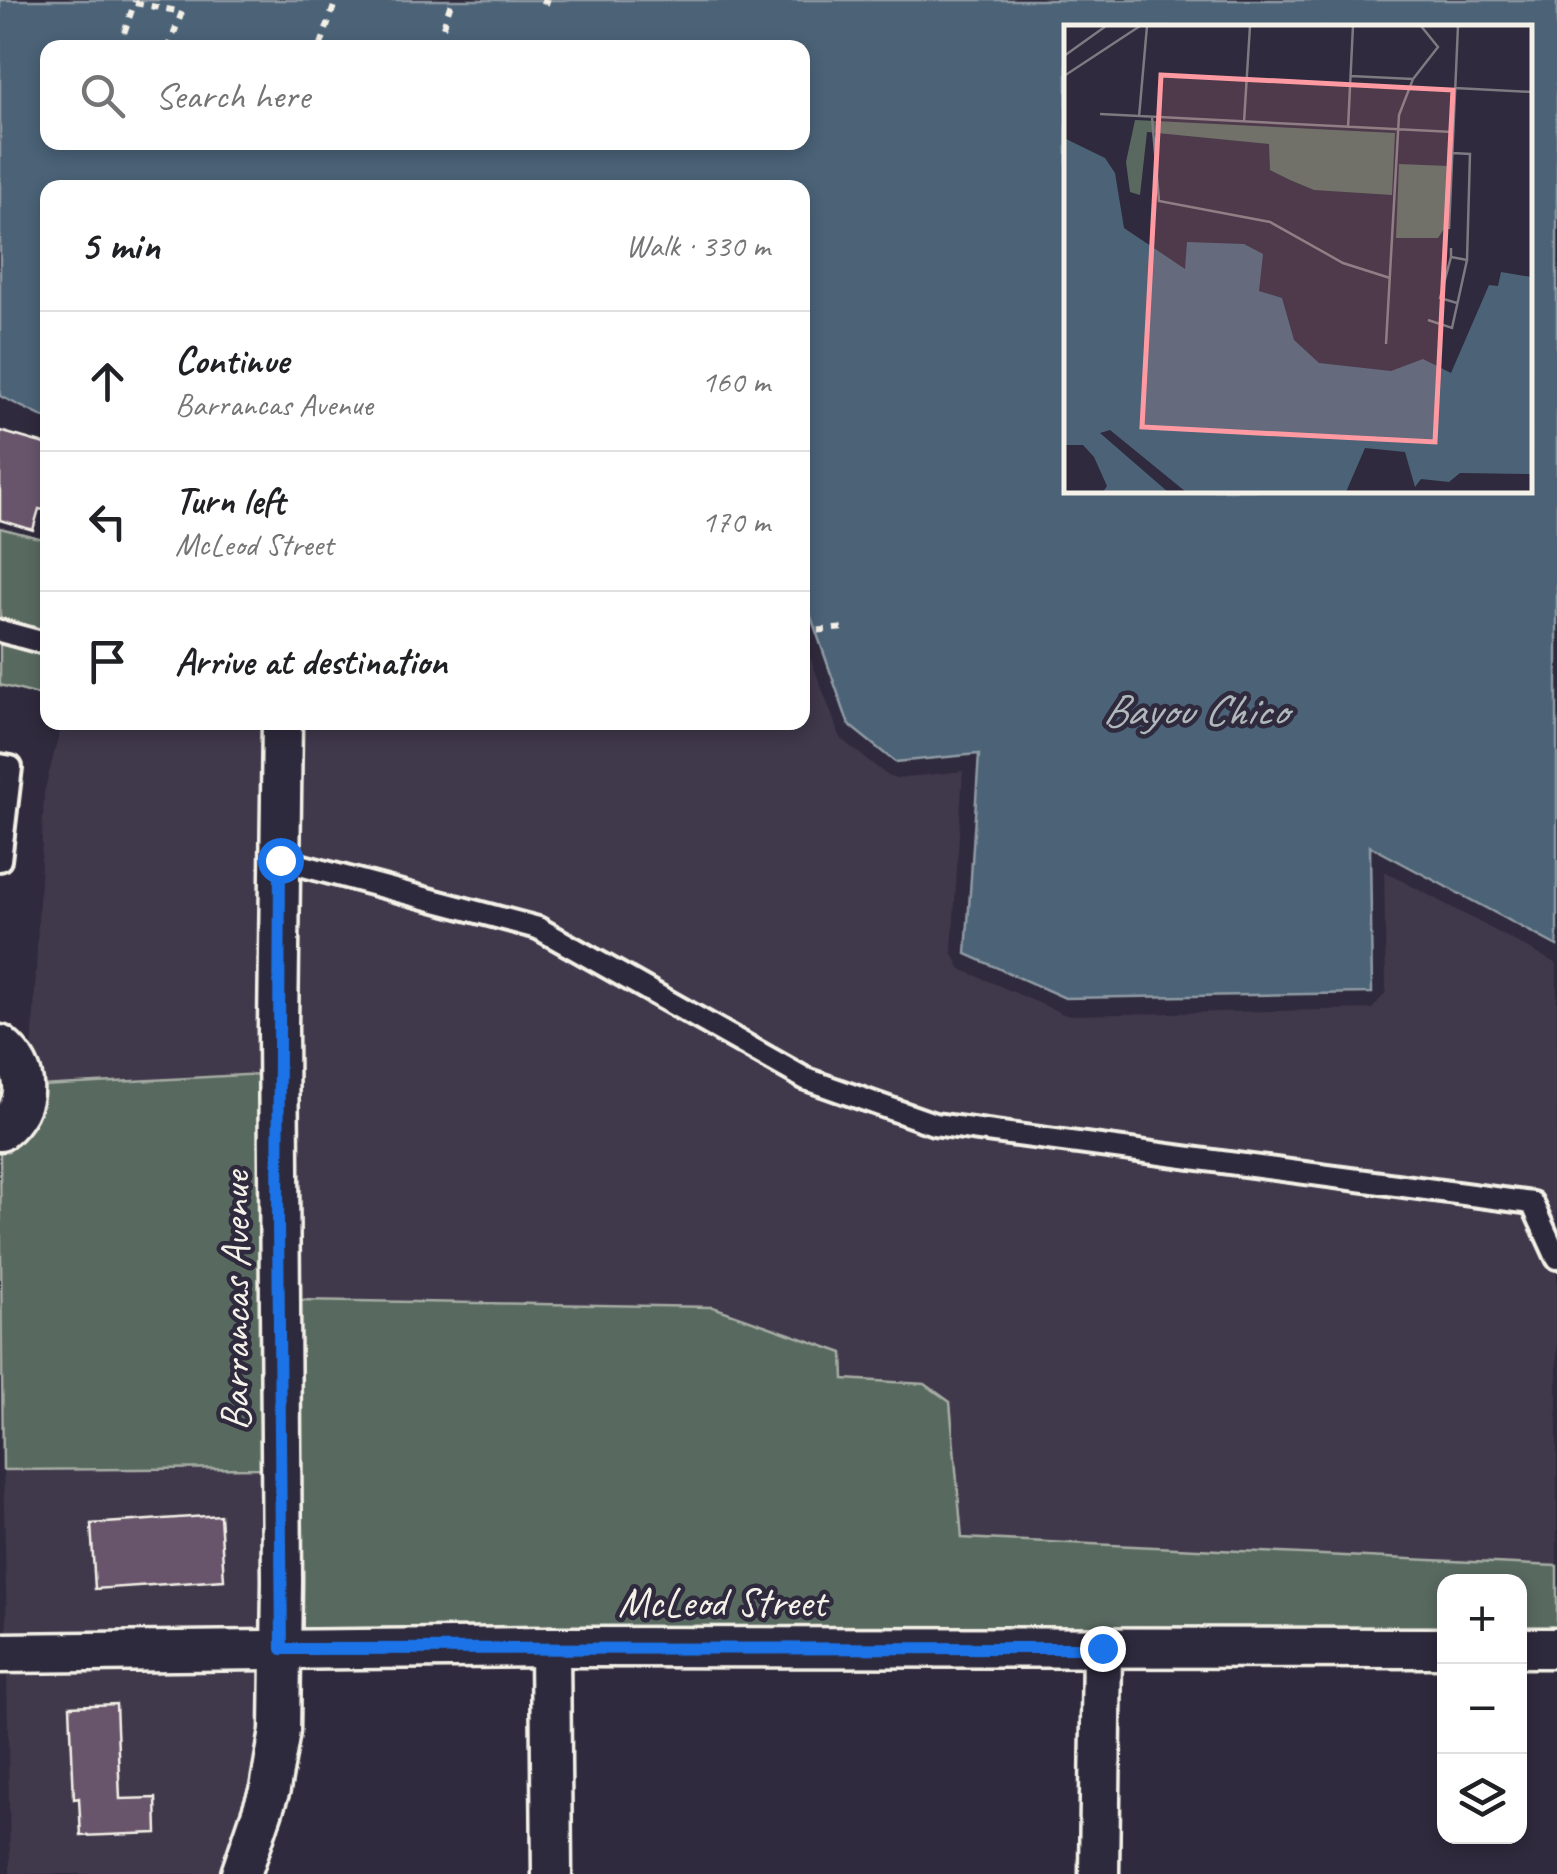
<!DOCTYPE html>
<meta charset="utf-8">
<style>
:root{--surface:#fff;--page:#f6f6f6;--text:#202124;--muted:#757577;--line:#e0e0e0}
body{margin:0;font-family:Caveat,sans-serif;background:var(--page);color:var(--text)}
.controls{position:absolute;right:30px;bottom:30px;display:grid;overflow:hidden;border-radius:20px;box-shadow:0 5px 15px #0003}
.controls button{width:90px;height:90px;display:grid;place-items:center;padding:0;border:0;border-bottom:2px solid var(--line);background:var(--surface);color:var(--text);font:50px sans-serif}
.stop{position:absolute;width:30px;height:30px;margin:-22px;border:8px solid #1a73e8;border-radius:50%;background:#fff}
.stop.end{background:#1a73e8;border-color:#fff;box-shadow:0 2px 10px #0008}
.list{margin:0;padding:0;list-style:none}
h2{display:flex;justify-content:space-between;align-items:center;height:130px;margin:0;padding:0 40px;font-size:42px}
h2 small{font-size:32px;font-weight:400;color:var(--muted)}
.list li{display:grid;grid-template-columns:65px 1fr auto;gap:30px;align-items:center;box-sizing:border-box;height:140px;padding:0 40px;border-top:2px solid var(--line)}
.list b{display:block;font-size:38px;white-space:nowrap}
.list p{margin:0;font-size:32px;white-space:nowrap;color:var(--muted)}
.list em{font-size:32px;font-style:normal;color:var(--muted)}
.icon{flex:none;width:55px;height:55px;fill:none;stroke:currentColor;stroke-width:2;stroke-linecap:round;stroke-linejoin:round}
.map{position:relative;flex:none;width:1557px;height:1874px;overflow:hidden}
.search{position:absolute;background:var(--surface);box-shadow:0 5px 15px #0003;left:40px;top:40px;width:770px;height:110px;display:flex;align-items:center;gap:25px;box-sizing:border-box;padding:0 35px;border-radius:20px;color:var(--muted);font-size:38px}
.panel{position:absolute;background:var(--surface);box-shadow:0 5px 15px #0003;left:40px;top:180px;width:770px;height:550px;border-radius:20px}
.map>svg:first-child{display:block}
.built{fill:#40374b}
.green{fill:#596960;stroke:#a6ada4;stroke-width:2.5}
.water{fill:#4c6277;stroke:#8f9ba4;stroke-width:2.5;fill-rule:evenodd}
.building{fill:#68546c;stroke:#f4f1e8;stroke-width:2.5}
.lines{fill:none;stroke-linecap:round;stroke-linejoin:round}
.lane-casing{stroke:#f4f1e8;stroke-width:28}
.street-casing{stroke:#f4f1e8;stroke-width:45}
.path{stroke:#f4f1e8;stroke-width:6;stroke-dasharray:8 8;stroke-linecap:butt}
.lane{stroke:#2f2a3d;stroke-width:20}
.street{stroke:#2f2a3d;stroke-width:38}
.route{stroke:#1a73e8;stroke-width:12}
.labels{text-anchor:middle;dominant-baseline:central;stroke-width:9;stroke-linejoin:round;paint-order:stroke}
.street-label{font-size:42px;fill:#f4f1e8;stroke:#2f2a3d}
.water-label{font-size:45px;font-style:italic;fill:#b1b8bb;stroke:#2f2a3d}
.inset-road{fill:none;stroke:#7e7a81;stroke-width:2.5}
.view{fill:#ff9aa2;fill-opacity:0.15;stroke:#ff9aa2;stroke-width:5}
.inset-edge{fill:none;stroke:#f4f1e8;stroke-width:5}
</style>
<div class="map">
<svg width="1557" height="1874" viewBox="0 0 1557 1874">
<rect width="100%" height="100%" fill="#2f2a3d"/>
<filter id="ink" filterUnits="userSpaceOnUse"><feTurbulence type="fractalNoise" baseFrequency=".01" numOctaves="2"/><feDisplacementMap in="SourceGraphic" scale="20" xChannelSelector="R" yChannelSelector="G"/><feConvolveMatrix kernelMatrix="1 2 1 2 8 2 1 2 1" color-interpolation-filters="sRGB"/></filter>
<g filter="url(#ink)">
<g class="built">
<polygon points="803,638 841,739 887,775 896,778 963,771 952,952 961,969 1066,1015 1372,1009 1386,992 1384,871 1557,964 1557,1566 962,1538 950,1402 925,1384 844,1379 842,1353 713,1307 296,1300 295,1029 299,723 802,722"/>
<polygon points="62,723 266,723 262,1074 41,1086 32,1055 44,792"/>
<polygon points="265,1468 265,1630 7,1634 3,1470"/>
<polygon points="265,1668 263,1729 254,1783 222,1874 10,1874 7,1672"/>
</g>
<g class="green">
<polygon points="0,528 47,540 47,697 0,685"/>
<path d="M 262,1074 L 265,1468 L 3,1470 L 0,1152 C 28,1138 37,1115 41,1086 Z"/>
<polygon points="296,1300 713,1307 843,1353 844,1379 925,1384 950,1402 962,1538 1557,1566 1557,1628 1520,1628 1520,1582 1444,1582 1444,1628 299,1630"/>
</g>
<path class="water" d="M 0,0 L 1557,0 L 1557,946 L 1370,846 L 1372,993 L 1065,998 L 966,954 L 979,754 L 895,762 L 849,725 L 803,594 L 802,188 L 48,188 L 47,419 L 0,396 ZM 1067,28 L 1530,28 L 1530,490 L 1067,490 ZM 48,48 L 802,48 L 802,142 L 48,142 Z"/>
<g class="building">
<polygon points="0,431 48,445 48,511 39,509 33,530 0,520"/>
<polygon points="220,1515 224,1580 95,1589 91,1524"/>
<polygon points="116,1704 120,1799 156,1798 157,1833 81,1836 79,1798 74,1799 70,1706"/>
</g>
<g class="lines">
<g class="lane-casing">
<g id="lane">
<polyline points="0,631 48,644"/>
<polyline points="0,765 11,767 0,860"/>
<polyline points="281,860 538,928 806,1079 934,1124 1532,1203 1557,1258"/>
</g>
</g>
<g class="street-casing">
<g id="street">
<path d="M 0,1045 C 31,1071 31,1105 0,1131"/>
<polyline points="550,1647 552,1874"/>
<polyline points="1520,1648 1557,1648"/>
<polyline points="0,1653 550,1647 1444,1648"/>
<polyline points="241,1874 270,1789 280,1731 282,1581 278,1028 282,722"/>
<polyline points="1099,1874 1102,1648"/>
</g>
</g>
<g class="path">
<polyline points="542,0 554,4"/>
<polyline points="135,3 182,12 170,44"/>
<polyline points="443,27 452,0"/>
<polyline points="321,45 336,0"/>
<polyline points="119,48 135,1"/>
<polyline points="802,632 846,628"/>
</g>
<use href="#lane" class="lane"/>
<use href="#street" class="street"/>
</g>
</g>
<g class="lines" filter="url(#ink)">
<polyline class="route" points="280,860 278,1224 282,1649 1102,1648"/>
</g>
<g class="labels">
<g class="street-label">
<text transform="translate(235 1301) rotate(-90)">Barrancas Avenue</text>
<text x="722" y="1602">McLeod Street</text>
</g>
<g class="water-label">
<text x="1194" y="710">Bayou Chico</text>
</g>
</g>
<g transform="translate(1064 25)">
<rect width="468" height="468" fill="#2f2a3d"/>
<path d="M 71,95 L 331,108 L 328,170 L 250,165 L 226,155 L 206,145 L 205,119 L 83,107 L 76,170 L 66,167 L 62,137 ZM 335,139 L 385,141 L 382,201 L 374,213 L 332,213 Z" fill="#596960"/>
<path d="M 0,113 L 41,133 L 51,148 L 60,203 L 121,244 L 123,217 L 180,219 L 199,229 L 195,266 L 218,273 L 230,315 L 255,338 L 327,346 L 359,334 L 387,348 L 425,260 L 434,261 L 437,247 L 467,252 L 467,449 L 396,448 L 385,457 L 357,454 L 351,462 L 341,427 L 301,423 L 282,467 L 122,467 L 46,405 L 36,408 L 104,467 L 39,467 L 43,461 L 30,432 L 19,420 L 0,420 Z" fill="#4c6277"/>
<path class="inset-road" d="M 0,31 L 42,1M 0,51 L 76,1M 286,51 L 349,54M 391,63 L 468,67M 36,89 L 389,107M 75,92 L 83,1M 88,92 L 95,176 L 206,197 L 279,238 L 326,253M 180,97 L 186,1M 284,103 L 289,1M 385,204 L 394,1M 387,223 L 387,232 L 403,235 L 406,129 L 388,128M 387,232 L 376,273 L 393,278M 364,295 L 388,303 L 403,235M 322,319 L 335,90 L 349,54 L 374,22 L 357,1"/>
<path class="view" d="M 97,50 L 389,65 L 371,417 L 78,402 Z"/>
<rect width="468" height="468" class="inset-edge"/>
</g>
</svg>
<div class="controls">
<button>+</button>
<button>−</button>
<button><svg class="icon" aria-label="layers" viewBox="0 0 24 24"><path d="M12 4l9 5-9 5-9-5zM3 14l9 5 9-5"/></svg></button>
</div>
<div class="stop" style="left:280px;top:860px"></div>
<div class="stop end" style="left:1102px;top:1648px"></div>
<div class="search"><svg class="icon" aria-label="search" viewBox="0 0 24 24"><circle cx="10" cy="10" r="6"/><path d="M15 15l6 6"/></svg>Search here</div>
<section class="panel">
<h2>5 min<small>Walk · 330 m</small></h2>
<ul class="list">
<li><svg class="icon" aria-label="ahead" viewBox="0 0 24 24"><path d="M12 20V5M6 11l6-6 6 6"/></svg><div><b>Continue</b><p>Barrancas Avenue</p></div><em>160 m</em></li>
<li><svg class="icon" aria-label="left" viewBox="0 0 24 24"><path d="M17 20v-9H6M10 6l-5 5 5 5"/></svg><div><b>Turn left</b><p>McLeod Street</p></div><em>170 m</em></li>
<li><svg class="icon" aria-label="arrive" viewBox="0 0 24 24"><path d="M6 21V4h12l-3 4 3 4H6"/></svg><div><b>Arrive at destination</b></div></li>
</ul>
</section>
</div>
